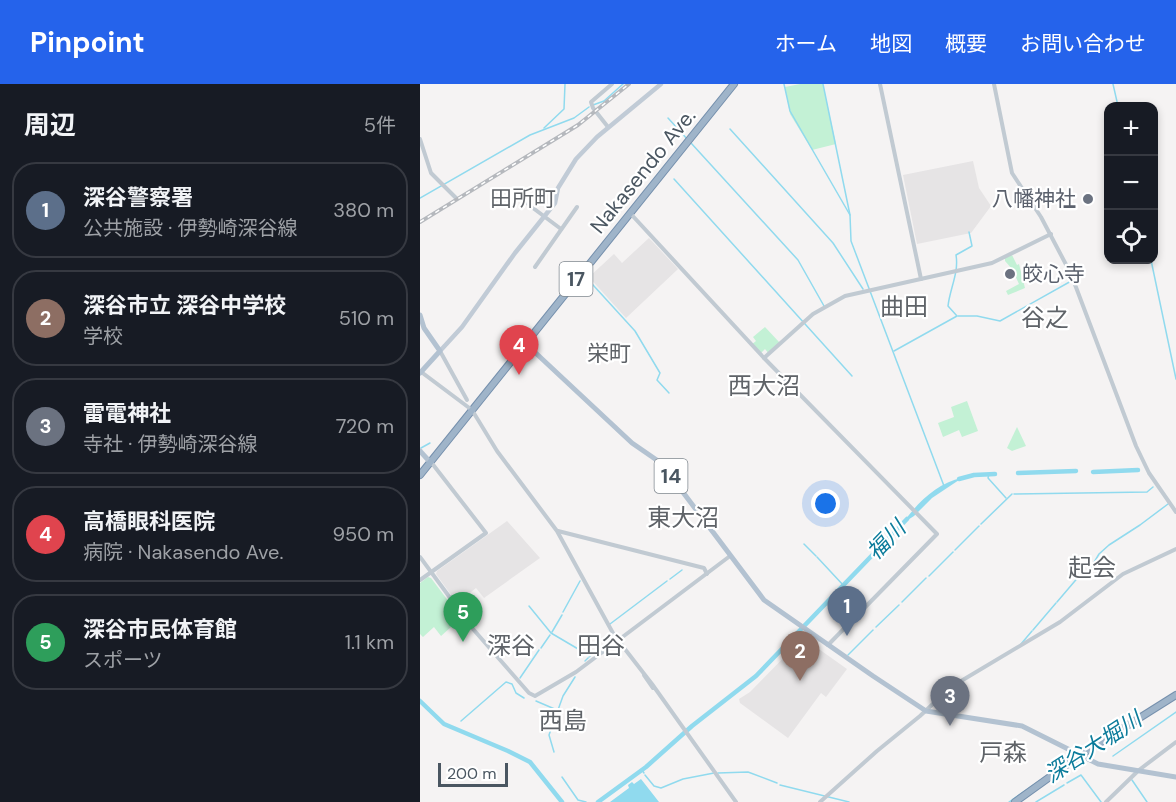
<!DOCTYPE html>
<html lang="ja">
<meta charset="utf-8">
<style>
:root{--surface:#171b24;--page:#242831;--text:#f1f3f6;--muted:#9ea1a6;--line:#363941;--accent:#2563eb}
body{margin:0;font-family:"DM Sans","Noto Sans JP",sans-serif;background:var(--page);color:var(--text)}
.controls{position:absolute;right:18px;top:18px;display:grid;overflow:hidden;border-radius:12px;box-shadow:0 3px 9px #0003}
.controls button{width:54px;height:54px;display:grid;place-items:center;padding:0;border:0;border-bottom:2px solid var(--line);background:var(--surface);color:var(--text);font:30px sans-serif}
.scale{position:absolute;left:18px;bottom:15px;width:70px;box-sizing:border-box;padding-left:6px;border:3px solid #4a5661;border-top:0;font-size:16px;line-height:21px;white-space:nowrap;color:#4a5661;-webkit-text-stroke:4px #fff;paint-order:stroke}
.you{position:absolute;left:406px;top:420px;width:21px;height:21px;margin:-15px;border:4px solid #fff;border-radius:50%;background:#1a73e8;box-shadow:0 0 0 9px #1a73e833}
.badge{display:grid;place-items:center;width:39px;height:39px;border-radius:50%;background:var(--accent);color:#fff;font-size:20px;font-weight:700}
.pin{position:absolute;translate:-50% -50px;filter:drop-shadow(0 2px 3px #0008)}
.pin::after{content:'';position:absolute;top:32px;width:21px;height:18px;background:inherit;clip-path:polygon(0 0,100% 0,50% 100%)}
.list{margin:0;padding:0;list-style:none}
h2{display:flex;justify-content:space-between;align-items:center;height:78px;margin:0;padding:0 24px;font-size:26px}
h2 small{font-size:20px;font-weight:400;color:var(--muted)}
.list li{display:grid;grid-template-columns:39px 1fr auto;gap:18px;align-items:center;box-sizing:border-box;height:96px;margin:0 12px 12px;padding:0 12px;border:2px solid var(--line);border-radius:24px}
.list b{display:block;font-size:22px;white-space:nowrap}
.list p{margin:0;font-size:20px;white-space:nowrap;color:var(--muted)}
.list em{font-size:20px;font-style:normal;color:var(--muted)}
.icon{flex:none;width:33px;height:33px;fill:none;stroke:currentColor;stroke-width:2;stroke-linecap:round;stroke-linejoin:round}
.map{position:relative;flex:none;width:756px;height:718px;overflow:hidden}
header{display:flex;align-items:center;gap:36px;box-sizing:border-box;height:84px;padding:0 30px;background:var(--accent);color:#fff}
header strong{font-size:28px}
nav{display:flex;gap:33px;margin-inline-start:auto;font-size:21px}
main{display:flex}
aside{flex:1;background:var(--surface)}
.map>svg:first-child{display:block}
.education{fill:#e6e4e5}
.green{fill:#c3f1d5}
.water{fill:#90daee}
.lines{fill:none;stroke-linecap:round;stroke-linejoin:round}
.stream{stroke:#90daee;stroke-width:1.5}
.river{stroke:#90daee;stroke-width:4.5}
.trunk-casing{stroke:#7690ad;stroke-width:8}
.tertiary{stroke:#c1cad2;stroke-width:4}
.secondary{stroke:#c1cbd6;stroke-width:4.5}
.primary{stroke:#b3c2d1;stroke-width:5}
.trunk{stroke:#9fb4c9;stroke-width:6}
.rail-casing{stroke:#b5b8bd;stroke-width:4}
.rail{stroke:#fff;stroke-width:1.5;stroke-dasharray:4.5;stroke-linecap:butt}
.worship-dot{fill:#6b7280;stroke:#fff;stroke-width:2}
.labels{text-anchor:middle;dominant-baseline:central;stroke-width:4.5;stroke-linejoin:round;paint-order:stroke}
.shield{fill:#fff;stroke:#808990;stroke-width:1.5}
.shield-label{font-size:20px;font-weight:bold;fill:#4a5661}
.street-label{font-size:21px;fill:#4a5661;stroke:#fff}
.worship-label{font-size:21px;fill:#5b616d;stroke:#fff;text-anchor:end}
.neighbourhood-label{font-size:22px;fill:#5f6368;stroke:#fff}
.water-label{font-size:22px;font-style:italic;fill:#0c7c9b;stroke:#fff}
.quarter-label{font-size:24px;fill:#5f6368;stroke:#fff}
</style>
<header>
<strong>Pinpoint</strong>
<nav><a>ホーム</a><a>地図</a><a>概要</a><a>お問い合わせ</a></nav>
</header>
<main>
<aside>
<h2>周辺<small>5件</small></h2>
<ul class="list">
<li><span class="badge" style="background:#5c6f8a">1</span><div><b>深谷警察署</b><p>公共施設 · 伊勢崎深谷線</p></div><em>380 m</em></li>
<li><span class="badge" style="background:#8d6e63">2</span><div><b>深谷市立 深谷中学校</b><p>学校</p></div><em>510 m</em></li>
<li><span class="badge" style="background:#6b7280">3</span><div><b>雷電神社</b><p>寺社 · 伊勢崎深谷線</p></div><em>720 m</em></li>
<li><span class="badge" style="background:#e0444e">4</span><div><b>高橋眼科医院</b><p>病院 · Nakasendo Ave.</p></div><em>950 m</em></li>
<li><span class="badge" style="background:#2e9e5b">5</span><div><b>深谷市民体育館</b><p>スポーツ</p></div><em>1.1 km</em></li>
</ul>
</aside>
<div class="map">
<svg width="756" height="718" viewBox="0 0 756 718">
<rect width="100%" height="100%" fill="#f5f3f3"/>
<g class="education">
<polygon points="553,77 559,104 571,122 551,149 497,160 483,91"/>
<polygon points="229,154 258,185 206,234 169,193 194,170 202,179"/>
<polygon points="87,437 120,474 64,514 56,504 37,519 16,490 17,487"/>
<polygon points="389,551 399,557 396,563 427,585 406,613 401,609 368,654 320,619 319,615 330,608 378,559"/>
</g>
<g class="green">
<polygon points="380,0 403,0 416,60 392,66 370,30 365,3"/>
<polygon points="592,171 597,181 599,180 605,204 588,211 586,207 599,200 592,185 585,177 585,174"/>
<polygon points="345,243 360,259 349,270 345,265 340,270 331,261 336,257 333,253"/>
<polygon points="547,317 558,347 542,353 539,346 523,353 518,339 534,333 531,323"/>
<polygon points="597,343 606,362 592,367 587,364"/>
<polygon points="8,493 11,494 41,534 21,552 14,543 3,553 0,550 0,499"/>
</g>
<g class="water">
<path d="M 542,394 L 512,414 L 494,432 L 483,439 C 498,418 517,399 542,394 Z"/>
<polygon points="221,695 239,718 190,718 209,704 208,701 212,698 214,700"/>
</g>
<g class="lines">
<g class="stream">
<polyline points="364,0 370,27 430,131 431,157 524,402"/>
<polyline points="403,0 430,131"/>
<polyline points="693,0 698,22"/>
<polyline points="173,21 184,17 203,0"/>
<polyline points="248,34 268,56"/>
<polyline points="124,44 144,25 145,0"/>
<polyline points="310,45 413,159 443,205"/>
<polyline points="271,59 378,176 404,222"/>
<polyline points="254,95 432,292"/>
<polyline points="0,114 110,51 154,34 169,23"/>
<polyline points="731,176 756,295"/>
<polyline points="163,190 215,247 240,289 237,296 249,309"/>
<polyline points="538,232 557,232 580,237 653,196"/>
<path d="M 474,267 L 537,232 L 528,222 C 530,204 539,189 536,171 L 552,162 L 549,148"/>
<polyline points="1,364 10,359"/>
<polyline points="569,390 568,394 586,414"/>
<polyline points="594,410 727,408 733,403"/>
<polyline points="561,440 592,410"/>
<polyline points="384,460 396,472"/>
<polyline points="535,466 559,442"/>
<polyline points="397,473 424,502"/>
<polyline points="509,492 533,468"/>
<polyline points="250,495 262,486"/>
<polyline points="482,518 506,494"/>
<polyline points="637,518 660,491 669,487 679,470 689,461 720,441 748,420"/>
<polyline points="109,522 131,549 170,572"/>
<polyline points="143,528 160,497"/>
<polyline points="190,540 247,497"/>
<polyline points="456,543 479,521"/>
<polyline points="613,546 636,519"/>
<polyline points="132,548 142,531"/>
<polyline points="601,560 612,547"/>
<polyline points="121,564 130,551"/>
<polyline points="428,571 453,546"/>
<polyline points="169,573 183,562"/>
<polyline points="165,577 168,574"/>
<polyline points="100,594 119,566"/>
<polyline points="116,617 137,626"/>
<polyline points="41,637 86,598 92,600 96,609 104,614"/>
<polyline points="134,668 129,651 143,612 155,593"/>
<polyline points="693,672 756,628"/>
<polyline points="222,686 224,689"/>
<polyline points="298,689 328,688 357,699"/>
<polyline points="225,691 234,702 241,704 263,695 294,689"/>
<polyline points="142,693 158,716 166,718"/>
<polyline points="712,696 727,718"/>
<polyline points="647,699 661,691 681,718"/>
<polyline points="360,701 429,718"/>
<polyline points="589,718 622,695"/>
<polyline points="616,718 644,701"/>
</g>
<g class="river">
<polyline points="673,388 718,386"/>
<polyline points="598,389 656,387"/>
<polyline points="539,395 554,391 575,390"/>
<polyline points="0,617 24,640 88,667 110,678 142,718"/>
<polyline points="178,718 226,683 272,642 336,592 487,435"/>
</g>
<g class="trunk-casing">
<g id="trunk">
<polyline points="0,391 314,0"/>
<polyline points="595,718 659,672 756,611"/>
</g>
</g>
<g class="tertiary">
<polyline points="460,0 501,195"/>
<polyline points="574,0 592,89 621,133 651,190 716,362 729,389 756,428"/>
<polyline points="188,43 173,24 171,18 192,0"/>
<polyline points="0,55 11,89 36,114"/>
<polyline points="95,106 109,121 141,145"/>
<polyline points="210,129 344,274 393,230 425,212 572,179 631,150"/>
<polyline points="115,183 157,123"/>
<polyline points="20,267 47,316"/>
<polyline points="344,274 517,450 408,561"/>
<polyline points="0,287 52,326 77,367 137,447 194,551 232,600 316,718"/>
<polyline points="138,447 284,484 287,490"/>
<polyline points="0,473 53,545 109,609 115,612 156,588 310,472"/>
<polyline points="0,496 66,449 11,378"/>
<polyline points="224,591 233,604"/>
<polyline points="400,718 457,667 500,632 531,603 640,538 703,490 756,465"/>
<polyline points="686,718 719,686 756,658"/>
</g>
<polyline class="secondary" points="20,267 42,243 95,169 135,119 138,104 156,75 177,53 241,0"/>
<g class="primary">
<polyline points="0,231 4,244 20,267 0,289"/>
<polyline points="105,259 212,359 241,379 344,516 453,592 506,627 602,642 678,680 756,693"/>
<polyline points="0,367 10,378"/>
</g>
<use href="#trunk" class="trunk"/>
<g class="rail-casing">
<polyline id="rail" points="0,138 158,41 209,0"/>
</g>
<use href="#rail" class="rail"/>
</g>
<g class="worship-dot">
<circle cx="668" cy="115" r="6"/>
<circle cx="590" cy="190" r="6"/>
</g>
<g class="labels">
<g class="shield">
<rect x="139.5" y="178" width="33" height="34" rx="4.5"/>
<rect x="234.5" y="375" width="33" height="34" rx="4.5"/>
</g>
<g class="shield-label">
<text x="156" y="195">17</text>
<text x="251" y="392">14</text>
</g>
<g class="street-label">
<text transform="translate(223 87) rotate(-51)">Nakasendo Ave.</text>
</g>
<g class="worship-label">
<text x="656" y="115">八幡神社</text>
<text x="602" y="190" text-anchor="start">皎心寺</text>
</g>
<g class="neighbourhood-label">
<text x="103" y="114">田所町</text>
<text x="189" y="269">栄町</text>
</g>
<g class="water-label">
<text transform="translate(466 456) rotate(-46)">福川</text>
<text transform="translate(673 663) rotate(-33)">深谷大堀川</text>
</g>
<g class="quarter-label">
<text x="484" y="222">曲田</text>
<text x="625" y="233">谷之</text>
<text x="344" y="301">西大沼</text>
<text x="263" y="433">東大沼</text>
<text x="672" y="483">起会</text>
<text x="91" y="561">深谷</text>
<text x="181" y="561">田谷</text>
<text x="143" y="636">西島</text>
<text x="583" y="668">戸森</text>
</g>
</g>
</svg>
<div class="controls">
<button>+</button>
<button>−</button>
<button><svg class="icon" aria-label="locate" viewBox="0 0 24 24"><circle cx="12" cy="12" r="6"/><path d="M12 2v4M12 18v4M2 12h4M18 12h4"/></svg></button>
</div>
<div class="scale">200 m</div>
<div class="you"></div>
<div class="pin badge" style="left:427px;top:552px;background:#5c6f8a">1</div>
<div class="pin badge" style="left:380px;top:597px;background:#8d6e63">2</div>
<div class="pin badge" style="left:530px;top:642px;background:#6b7280">3</div>
<div class="pin badge" style="left:99px;top:291px;background:#e0444e">4</div>
<div class="pin badge" style="left:43px;top:558px;background:#2e9e5b">5</div>
</div>
</main>
